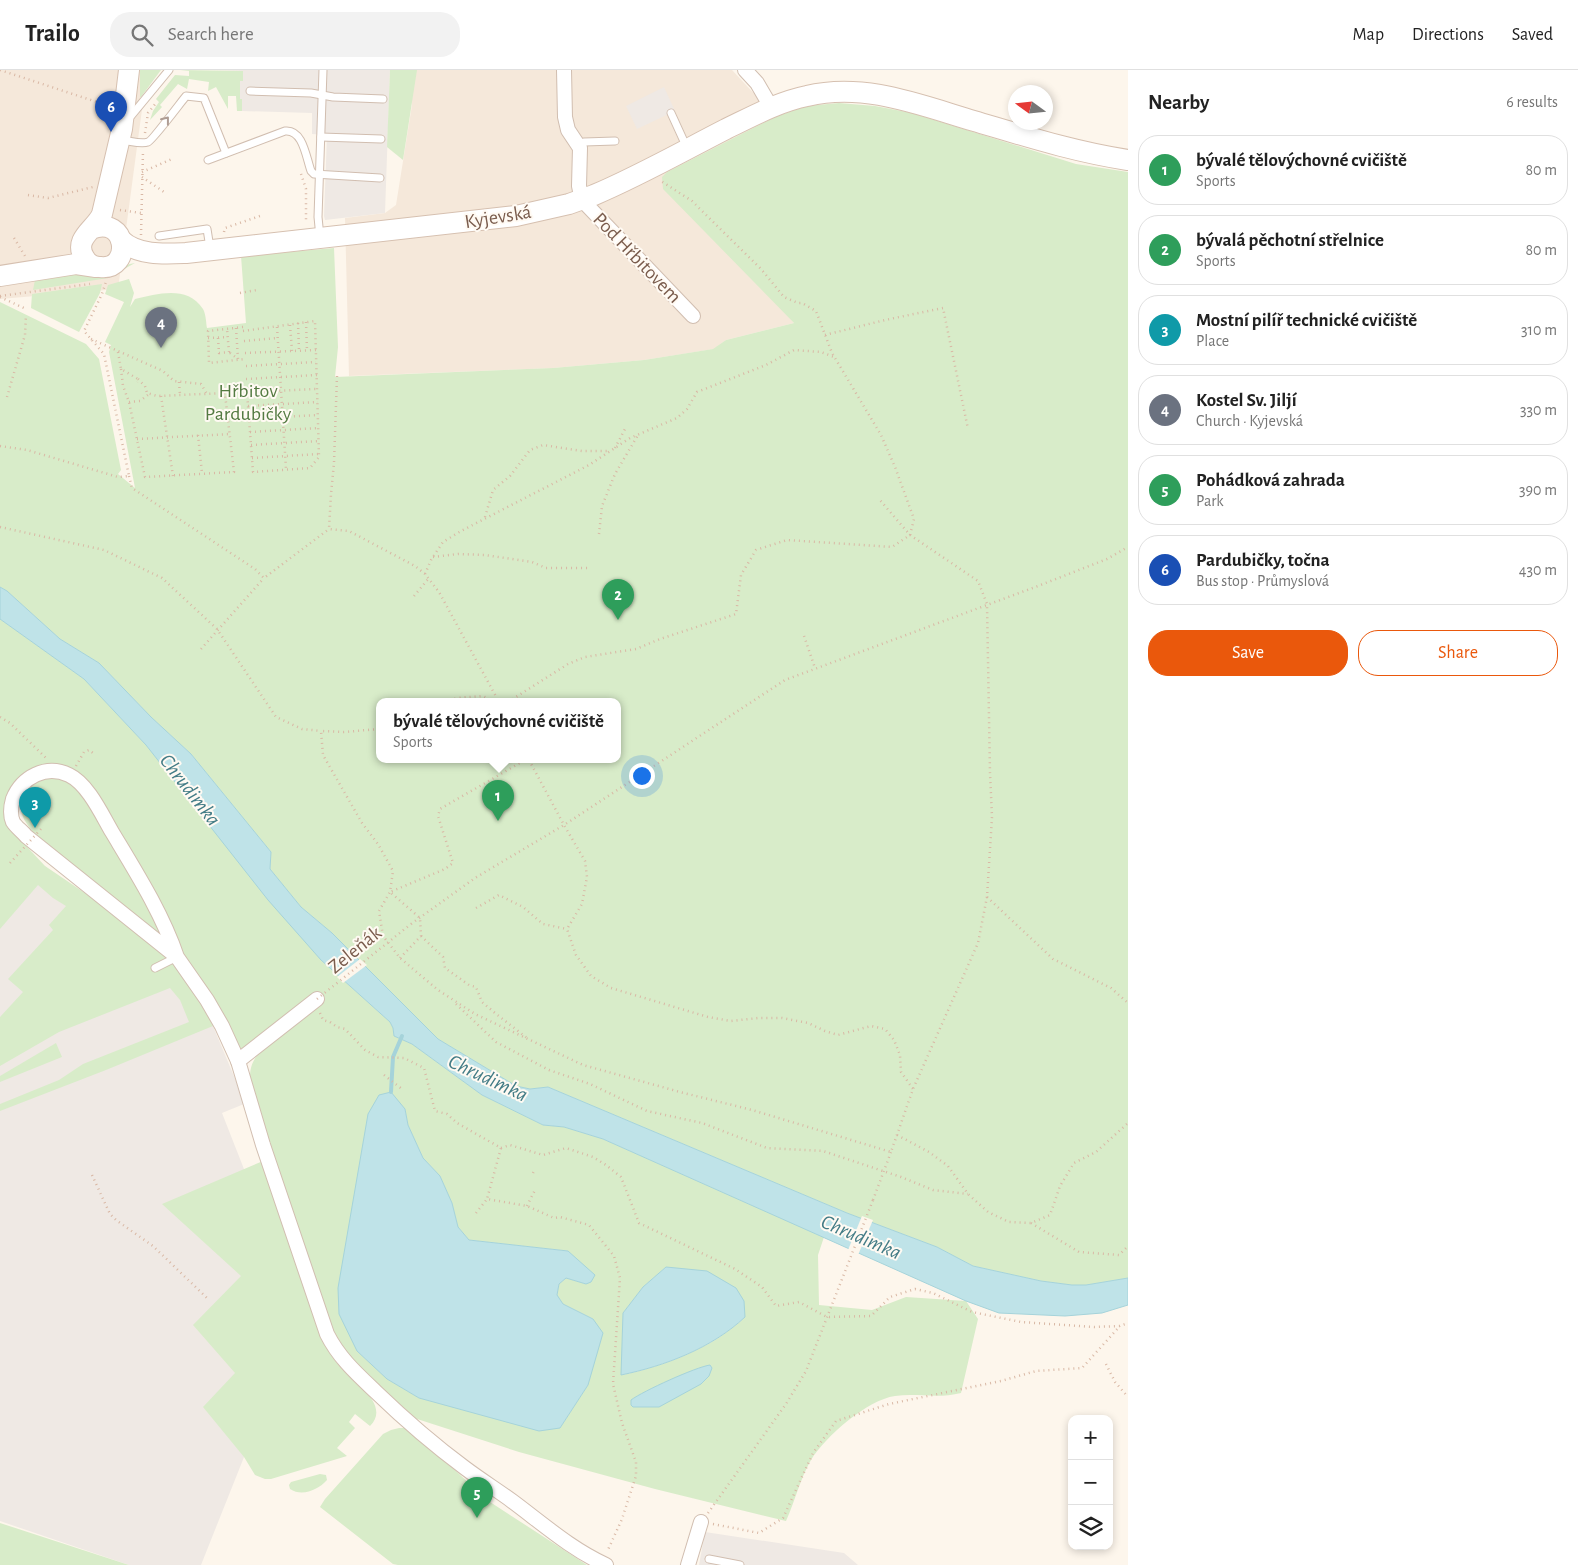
<!DOCTYPE html>
<meta charset="utf-8">
<style>
:root{--surface:#fff;--page:#f2f2f2;--text:#222;--muted:#767676;--line:#e0e0e0;--accent:#ea580c}
body{margin:0;font-family:"Alegreya Sans",sans-serif;background:var(--page);color:var(--text)}
.controls{position:absolute;right:15px;bottom:15px;display:grid;overflow:hidden;border-radius:10px;box-shadow:0 2px 8px #0003}
.controls button{width:45px;height:45px;display:grid;place-items:center;padding:0;border:0;border-bottom:1px solid var(--line);background:var(--surface);color:var(--text);font:25px sans-serif}
.compass{position:absolute;left:1008px;top:15px;width:45px;height:45px;border-radius:50%;background:var(--surface);box-shadow:0 2px 8px #0003;rotate:285deg}
.you{position:absolute;left:641px;top:705px;width:18px;height:18px;margin:-12px;border:4px solid #fff;border-radius:50%;background:#1a73e8;box-shadow:0 0 0 8px #1a73e833}
.badge{display:grid;place-items:center;width:32px;height:32px;border-radius:50%;background:var(--accent);color:#fff;font-size:16px;font-weight:700}
.pin{position:absolute;translate:-50% -41px;filter:drop-shadow(0 1px 2px #0008)}
.pin::after{content:'';position:absolute;top:26px;width:18px;height:15px;background:inherit;clip-path:polygon(0 0,100% 0,50% 100%)}
.popup{position:absolute;left:376px;top:628px;width:245px;height:65px;box-sizing:border-box;display:grid;place-content:center;border-radius:10px;background:var(--surface);filter:drop-shadow(0 1px 4px #0005);font-size:16px;white-space:nowrap;color:var(--muted)}
.popup b{font-size:19px;color:var(--text)}
.popup::after{content:'';position:absolute;left:50%;top:100%;margin-left:-10px;border:10px solid transparent;border-top-color:var(--surface)}
.list{margin:0;padding:0;list-style:none}
h2{display:flex;justify-content:space-between;align-items:center;height:65px;margin:0;padding:0 20px;font-size:21px}
h2 small{font-size:16px;font-weight:400;color:var(--muted)}
.list li{display:grid;grid-template-columns:32px 1fr auto;gap:15px;align-items:center;box-sizing:border-box;height:70px;margin:0 10px 10px;padding:0 10px;border:1px solid var(--line);border-radius:20px}
.list b{display:block;font-size:19px;white-space:nowrap}
.list p{margin:0;font-size:16px;white-space:nowrap;color:var(--muted)}
.list em{font-size:16px;font-style:normal;color:var(--muted)}
.actions{display:flex;gap:10px;padding:15px 20px}
.actions a{flex:1;padding:11px 0;border:1px solid var(--accent);border-radius:20px;text-align:center;font-size:18px;color:var(--accent)}
.actions .main{background:var(--accent);color:#fff}
.icon{flex:none;width:28px;height:28px;fill:none;stroke:currentColor;stroke-width:2;stroke-linecap:round;stroke-linejoin:round}
.map{position:relative;flex:none;width:1128px;height:1495px;overflow:hidden}
header{display:flex;align-items:center;gap:30px;box-sizing:border-box;height:70px;padding:0 25px;background:var(--surface);border-bottom:1px solid var(--line)}
header strong{font-size:24px}
nav{display:flex;gap:28px;margin-inline-start:auto;font-size:18px}
.search{width:350px;height:45px;background:var(--page);display:flex;align-items:center;gap:12px;box-sizing:border-box;padding:0 18px;border-radius:20px;color:var(--muted);font-size:19px}
main{display:flex}
aside{flex:1;background:var(--surface)}
.map>svg:first-child{display:block}
.residential{fill:#f5e8da}
.industrial{fill:#efe9e4}
.green{fill:#d8ecc9;fill-rule:evenodd}
.water{fill:#bfe3e8;stroke:#a5d3da}
.pier{fill:#fdf6ec}
.lines{fill:none;stroke-linecap:round;stroke-linejoin:round}
.stream{stroke:#a5d3da;stroke-width:4}
.lane-casing{stroke:#d1beb0;stroke-width:9}
.street-casing{stroke:#d1beb0;stroke-width:16}
.secondary-casing{stroke:#d6c0b0;stroke-width:22}
.path{stroke:#d9b8a5;stroke-width:2.5;stroke-dasharray:1 4;stroke-linecap:butt}
.lane{stroke:#fff;stroke-width:7}
.street{stroke:#fff;stroke-width:14}
.secondary{stroke:#fff;stroke-width:20}
.path-bridge{stroke:#d9b8a5;stroke-width:2.5;stroke-dasharray:1 4;stroke-linecap:butt}
.oneway{stroke:#af9d94}
.labels{text-anchor:middle;dominant-baseline:central;stroke-width:4;stroke-linejoin:round;paint-order:stroke}
.street-label{font-size:20px;fill:#7a5c4d;stroke:#fffaf3}
.park-label{font-size:20px;fill:#537a41;stroke:#fffaf3}
.water-label{font-size:21px;font-style:italic;fill:#437c86;stroke:#fffaf3}
</style>
<header>
<strong>Trailo</strong>
<div class="search"><svg class="icon" aria-label="search" viewBox="0 0 24 24"><circle cx="10" cy="10" r="6"/><path d="M15 15l6 6"/></svg>Search here</div>
<nav><a>Map</a><a>Directions</a><a>Saved</a></nav>
</header>
<main>
<div class="map">
<svg width="1128" height="1495" viewBox="0 0 1128 1495">
<rect width="100%" height="100%" fill="#fdf6ec"/>
<g class="residential">
<polygon points="0,0 140,0 140,27 143,32 118,219 0,229"/>
<polygon points="411,0 732,0 776,47 667,102 794,253 726,270 714,279 644,290 553,298 349,306 345,148 385,143 396,135 412,35"/>
</g>
<g class="industrial">
<polygon points="212,0 390,0 385,143 325,150 324,146 327,65 312,64 312,43 242,41 242,29 240,29 240,11 243,1"/>
<polygon points="664,17 675,41 637,59 626,36"/>
<polygon points="45,796 210,949 236,1011 244,1034 222,1043 327,1311 254,1362 201,1495 129,1495 0,1451 0,844"/>
<polygon points="705,1462 844,1483 858,1495 699,1495"/>
</g>
<g class="green">
<polygon points="140,0 161,0 141,27 140,27"/>
<polygon points="180,0 243,1 243,11 240,11 240,29 242,29 242,41 237,41 236,26 228,26 228,39 216,17 208,21 209,12 189,9 187,19 178,14 160,35 162,37 150,50 153,41 159,32 156,29 175,5 189,6 189,1"/>
<polygon points="390,0 417,0 403,90 387,77"/>
<path d="M 839,33 L 875,36 L 912,43 L 1076,94 L 1128,102 L 1128,1208 L 1086,1215 L 1072,1215 L 1041,1211 L 973,1196 L 937,1177 L 847,1143 L 548,1017 L 530,1019 L 516,1016 L 438,969 L 332,863 L 301,837 L 270,799 L 271,782 L 191,684 L 151,647 L 99,593 L 60,569 L 7,521 L 0,517 L 0,232 L 86,274 L 99,289 L 121,400 L 118,404 L 135,418 L 109,282 L 111,275 L 105,272 L 124,232 L 105,224 L 108,215 L 129,209 L 134,223 L 130,237 L 135,229 C 158,224 187,215 203,239 C 206,244 206,253 207,258 L 246,253 L 241,186 L 334,178 L 338,277 L 335,307 L 553,298 L 644,290 L 713,279 L 726,270 L 794,253 L 663,119 L 662,107 L 667,102 L 775,47 L 806,36 ZM 379,632 L 617,632 L 617,690 L 379,690 Z"/>
<path d="M 135,193 L 108,208 L 33,220 L 35,210 L 65,201 L 100,204 L 102,207 C 115,205 120,195 135,193 Z"/>
<polygon points="102,214 100,223 79,262 31,238 32,224"/>
<path d="M 0,549 L 84,609 L 146,675 L 321,890 L 390,952 L 393,958 L 394,966 L 412,974 L 482,1025 L 543,1055 L 564,1057 L 603,1069 L 824,1167 L 818,1185 L 819,1235 L 872,1240 L 906,1227 L 966,1231 L 978,1249 L 961,1323 C 938,1329 918,1323 895,1326 C 867,1330 826,1366 811,1390 C 800,1409 795,1431 786,1451 L 655,1419 L 519,1382 L 414,1348 L 351,1292 L 332,1260 L 250,1017 C 249,995 252,989 268,974 L 238,979 L 211,930 L 76,705 L 19,710 L 15,764 L 45,796 L 110,840 L 169,887 L 196,920 L 213,956 L 106,1000 L 0,1041 L 0,1034 L 59,1010 L 83,994 L 189,952 L 180,930 L 170,918 L 59,962 L 0,996 L 0,947 L 23,922 L 8,909 L 53,860 L 49,855 L 66,836 L 53,828 L 38,815 L 0,859 ZM 398,1033 L 405,1039 L 408,1055 L 423,1088 L 440,1106 L 452,1133 L 458,1157 L 469,1170 L 568,1181 L 586,1214 L 566,1208 L 559,1214 L 557,1225 L 563,1234 L 593,1249 L 588,1315 L 560,1358 L 419,1328 L 387,1309 L 357,1281 ZM 666,1197 L 745,1247 C 713,1278 665,1296 622,1305 L 623,1243 L 643,1217 Z"/>
<path d="M 47,707 L 61,707 L 81,722 L 115,775 L 168,873 L 43,772 C 38,766 31,761 27,754 C 12,732 27,716 47,707 Z"/>
<polygon points="56,973 62,987 0,1012 0,1006"/>
<path d="M 263,1091 L 322,1269 C 328,1281 334,1290 342,1299 C 354,1312 391,1335 370,1356 L 355,1344 L 349,1352 L 355,1358 L 337,1378 L 347,1386 L 271,1409 L 265,1409 L 255,1405 L 244,1387 L 203,1337 L 235,1303 L 193,1255 L 241,1206 L 162,1134 Z"/>
<polygon points="399,1358 406,1358 413,1361 487,1430 587,1495 398,1495 393,1494 320,1437 325,1429 383,1364 391,1360"/>
<path d="M 320,1404 L 326,1405 L 327,1410 C 318,1420 302,1427 290,1419 L 289,1415 L 291,1412 Z"/>
<polygon points="0,1453 129,1495 0,1495"/>
</g>
<g class="water">
<polygon points="0,517 7,521 60,569 99,593 151,647 191,684 271,782 270,799 301,837 332,863 438,969 516,1016 530,1019 548,1017 847,1143 937,1177 973,1196 1041,1211 1072,1215 1086,1215 1128,1208 1128,1235 1102,1243 1065,1246 999,1243 966,1231 603,1069 564,1057 543,1055 482,1025 412,974 394,966 393,958 390,952 321,890 268,830 146,675 84,609 0,549"/>
<polygon points="391,1022 405,1039 408,1055 423,1088 440,1106 452,1133 458,1157 469,1170 568,1181 595,1205 591,1212 586,1214 566,1208 559,1214 557,1225 563,1234 593,1249 603,1263 588,1315 560,1358 539,1361 419,1328 387,1309 357,1281 339,1244 338,1218 368,1044 379,1025"/>
<path d="M 666,1197 L 707,1201 L 736,1218 L 744,1231 L 745,1247 C 712,1278 665,1296 621,1305 L 623,1243 L 643,1217 Z"/>
<path d="M 710,1295 L 712,1298 L 709,1306 L 701,1314 L 659,1337 L 633,1337 L 631,1335 L 631,1330 C 643,1321 696,1297 710,1295 Z"/>
</g>
<g class="pier">
<polygon points="360,889 367,895 343,913 337,907"/>
<polygon points="862,1146 873,1150 858,1185 848,1180"/>
</g>
<g class="lines">
<polyline class="stream" points="391,1022 393,987 402,966"/>
<g class="lane-casing">
<g id="lane">
<polyline points="250,21 311,23 333,27 383,29"/>
<polyline points="671,43 687,78"/>
<polyline points="131,46 169,0"/>
<polyline points="321,67 381,69"/>
<path d="M 128,71 C 134,72 142,74 148,72 C 152,71 181,32 186,26 L 204,28 L 226,83"/>
<polyline points="579,74 584,72 615,71"/>
<path d="M 208,90 L 285,61 C 303,59 306,87 311,101 L 314,104 L 380,108"/>
<polyline points="159,166 207,159 210,178"/>
<polyline points="320,167 318,147 323,0"/>
<polyline points="155,898 177,887"/>
<polyline points="709,1489 740,1495"/>
</g>
</g>
<g class="street-casing">
<g id="street">
<polyline points="564,0 565,47 568,60 580,78 579,116 582,130 693,246"/>
<polyline points="745,0 757,13 771,37"/>
<path d="M 177,887 C 162,843 136,802 112,762 C 102,745 88,714 69,705 C 46,694 22,707 13,729 C 11,736 10,745 13,752 C 16,757 22,761 26,766 L 177,887 L 207,930 L 222,956 L 238,991 L 263,1075 L 327,1264 C 339,1288 357,1304 376,1322 C 404,1349 434,1375 465,1398 C 481,1410 497,1420 512,1431 C 543,1454 571,1479 606,1495"/>
<polyline points="238,991 317,929"/>
<polyline points="688,1495 701,1452"/>
</g>
</g>
<g class="secondary-casing">
<g id="secondary">
<path d="M 91,159 C 128,144 133,201 100,197 C 93,197 87,193 84,187 C 73,168 96,159 102,144 L 122,59 L 129,0"/>
<path d="M 121,170 C 138,186 165,184 186,183 L 516,146 L 569,134 L 594,125 C 639,106 683,81 726,59 C 753,46 778,32 807,26 C 864,12 920,35 974,51 C 1025,66 1075,82 1128,90"/>
<polyline points="0,206 76,194 96,197"/>
</g>
</g>
<g class="path">
<polyline points="0,0 109,36"/>
<polyline points="145,63 148,43 156,33 155,32"/>
<polyline points="142,102 172,89"/>
<polyline points="301,104 306,119 306,153"/>
<polyline points="142,107 164,122"/>
<polyline points="28,125 48,128 93,117"/>
<polyline points="120,140 141,143"/>
<polyline points="224,162 225,158 260,146"/>
<polyline points="141,165 143,81"/>
<polyline points="14,168 25,186"/>
<polyline points="240,223 257,220"/>
<polyline points="0,226 90,214"/>
<polyline points="0,227 26,239"/>
<polyline points="306,252 307,280"/>
<polyline points="298,253 299,280"/>
<polyline points="290,255 292,281"/>
<polyline points="243,257 208,261 209,293 245,289"/>
<polyline points="277,257 286,399"/>
<polyline points="236,258 238,289"/>
<polyline points="243,261 315,251 319,387 310,398 253,402 247,322"/>
<polyline points="825,265 885,250 943,238 968,359"/>
<polyline points="208,268 228,267"/>
<polyline points="218,268 219,283 229,282 227,259"/>
<polyline points="91,269 163,301 174,311 201,314 207,324"/>
<polyline points="244,271 277,268"/>
<polyline points="118,282 121,299 138,309 137,312"/>
<polyline points="230,283 238,289"/>
<polyline points="245,283 316,280"/>
<polyline points="246,296 316,292"/>
<polyline points="121,299 123,316 129,332 145,407 234,402 225,324"/>
<polyline points="337,306 334,393 331,424 329,459 349,461 415,496 425,504 439,522 499,632"/>
<polyline points="138,309 145,316 147,323 157,326 317,319"/>
<polyline points="246,309 317,305"/>
<polyline points="179,312 180,325"/>
<polyline points="161,326 173,406"/>
<polyline points="7,327 25,265 26,245"/>
<polyline points="129,332 140,331 149,324"/>
<polyline points="248,336 318,332"/>
<polyline points="249,349 317,345"/>
<polyline points="250,362 318,358"/>
<polyline points="198,365 202,403"/>
<polyline points="137,369 230,364"/>
<polyline points="251,375 319,371"/>
<polyline points="0,376 27,380 118,407 129,406 104,284 84,261 102,224 106,212"/>
<polyline points="615,378 625,359"/>
<polyline points="252,388 319,384"/>
<polyline points="129,406 132,418 255,499 264,508 329,459"/>
<polyline points="485,447 493,420 510,406 530,380 543,375 582,381 610,381"/>
<polyline points="0,457 104,480 162,508 217,559 276,647 302,659 321,661"/>
<polyline points="599,464 602,436 615,404 638,365"/>
<polyline points="433,487 458,484 485,485 532,492 546,498 591,498"/>
<polyline points="425,504 431,490 443,472 461,461 589,395 630,368 677,348 687,339 697,322 766,295 794,280 821,282 834,287"/>
<polyline points="414,526 429,508"/>
<polyline points="804,566 815,598"/>
<polyline points="451,632 456,628 483,626 494,632"/>
<polyline points="508,632 568,594 585,587 636,579 660,569 736,544 741,505 756,480 787,470 892,477 910,465 914,449 895,397 881,365 832,283 816,241 802,233 798,233 784,227 761,199 692,131 661,111"/>
<polyline points="0,647 10,653 47,689"/>
<polyline points="379,659 344,662 321,661 323,685 362,753 378,774 393,801 390,822 379,841 383,866 400,888 438,920 475,944 583,995 680,1022 752,1040 891,1082 913,1019 978,873 987,827 992,747 990,703 987,534 978,511 910,465 879,429"/>
<polyline points="529,690 564,755 585,791 587,807 582,834 567,859 576,885 591,906 611,918 708,947 731,951 758,948 782,948 808,953 825,961 838,965 871,956 885,959 894,970 900,985 901,1002 913,1019"/>
<polyline points="76,696 84,682 89,680 93,683"/>
<polyline points="987,827 1053,889 1111,918 1128,933"/>
<polyline points="476,838 499,825 523,837 543,854 567,859"/>
<polyline points="411,854 475,808 564,755 785,610 1038,516 1107,489 1128,477"/>
<polyline points="421,866 443,887 445,898 469,915 476,917 482,932 495,943 527,968"/>
<polyline points="400,888 421,866 420,848 390,822 445,799 453,793 438,746 440,739 525,690"/>
<polyline points="456,934 496,972 549,1000 590,1014 647,1041 702,1053 767,1078 823,1081 901,1107 933,1120 968,1124"/>
<polyline points="320,943 323,950 330,952 337,957 345,959 365,980 378,987 404,988 424,998 435,1041 447,1044 457,1053 501,1078 487,1129"/>
<polyline points="384,1005 402,1019"/>
<polyline points="897,1065 929,1082 948,1096 968,1124 988,1142 1009,1152 1031,1153 1050,1145 1060,1116 1074,1093 1096,1082 1128,1053"/>
<polyline points="501,1078 510,1075 543,1085 566,1078 593,1087 606,1095 621,1107 639,1153 735,1199 762,1217 776,1236 799,1232 827,1247 871,1246 890,1227 915,1219 933,1223 972,1242 1021,1252 1094,1257 1120,1256 1128,1253"/>
<polyline points="533,1103 535,1099"/>
<polyline points="92,1105 110,1144 116,1150 153,1176 207,1228"/>
<polyline points="527,1136 535,1120"/>
<polyline points="476,1143 487,1129 527,1136 554,1148 560,1147 589,1155 614,1186 620,1208 613,1314 622,1353 636,1392 636,1406 622,1449 607,1482"/>
<polyline points="1031,1153 1079,1182 1119,1185 1128,1176"/>
<polyline points="1106,1294 1115,1312 1128,1327"/>
<polyline points="708,1443 786,1334 806,1301 873,1130"/>
<polyline points="713,1454 759,1463 783,1448 813,1383 836,1351 889,1334 1001,1311 1036,1301 1082,1298 1120,1256"/>
</g>
<use href="#lane" class="lane"/>
<use href="#street" class="street"/>
<use href="#secondary" class="secondary"/>
<g class="path-bridge">
<polyline points="201,579 264,508"/>
<polyline points="10,793 41,759"/>
<polyline points="317,929 411,854"/>
<polyline points="873,1130 891,1082"/>
</g>
</g>
<defs><path id="oneway-chevron" d="M-2-3.5L2.5 0L-2 3.5" fill="none" stroke-width="1.6" stroke-linecap="round" stroke-linejoin="round" transform="scale(1.25)"/></defs>
<use class="oneway" href="#oneway-chevron" transform="translate(166 50) rotate(-52)"/>
<g class="labels">
<g class="street-label">
<text transform="translate(498 147) rotate(-9)">Kyjevská</text>
<text transform="translate(637 188) rotate(46)">Pod Hřbitovem</text>
<text transform="translate(355 880) rotate(-39)">Zeleňák</text>
</g>
<g class="park-label">
<text x="248" y="321">Hřbitov<tspan x="248" dy="23">Pardubičky</tspan></text>
</g>
<g class="water-label">
<text transform="translate(190 720) rotate(52)">Chrudimka</text>
<text transform="translate(488 1008) rotate(25)">Chrudimka</text>
<text transform="translate(861 1167) rotate(23)">Chrudimka</text>
</g>
</g>
</svg>
<div class="controls">
<button>+</button>
<button>−</button>
<button><svg class="icon" aria-label="layers" viewBox="0 0 24 24"><path d="M12 4l9 5-9 5-9-5zM3 14l9 5 9-5"/></svg></button>
</div>
<svg class="compass" viewBox="-18 -18 36 36"><path d="M0-13l5 13h-10z" fill="#e53935"/><path d="M0 13l5-13h-10z" fill="#767676"/></svg>
<div class="you"></div>
<div class="pin badge" style="left:498px;top:751px;background:#2e9e5b">1</div>
<div class="popup"><b>bývalé tělovýchovné cvičiště</b>Sports</div>
<div class="pin badge" style="left:618px;top:550px;background:#2e9e5b">2</div>
<div class="pin badge" style="left:35px;top:758px;background:#0f9aa8">3</div>
<div class="pin badge" style="left:161px;top:278px;background:#6b7280">4</div>
<div class="pin badge" style="left:477px;top:1448px;background:#2e9e5b">5</div>
<div class="pin badge" style="left:111px;top:62px;background:#1a4fb4">6</div>
</div>
<aside>
<h2>Nearby<small>6 results</small></h2>
<ul class="list">
<li><span class="badge" style="background:#2e9e5b">1</span><div><b>bývalé tělovýchovné cvičiště</b><p>Sports</p></div><em>80 m</em></li>
<li><span class="badge" style="background:#2e9e5b">2</span><div><b>bývalá pěchotní střelnice</b><p>Sports</p></div><em>80 m</em></li>
<li><span class="badge" style="background:#0f9aa8">3</span><div><b>Mostní pilíř technické cvičiště</b><p>Place</p></div><em>310 m</em></li>
<li><span class="badge" style="background:#6b7280">4</span><div><b>Kostel Sv. Jiljí</b><p>Church · Kyjevská</p></div><em>330 m</em></li>
<li><span class="badge" style="background:#2e9e5b">5</span><div><b>Pohádková zahrada</b><p>Park</p></div><em>390 m</em></li>
<li><span class="badge" style="background:#1a4fb4">6</span><div><b>Pardubičky, točna</b><p>Bus stop · Průmyslová</p></div><em>430 m</em></li>
</ul>
<div class="actions"><a class="main">Save</a><a>Share</a></div>
</aside>
</main>
